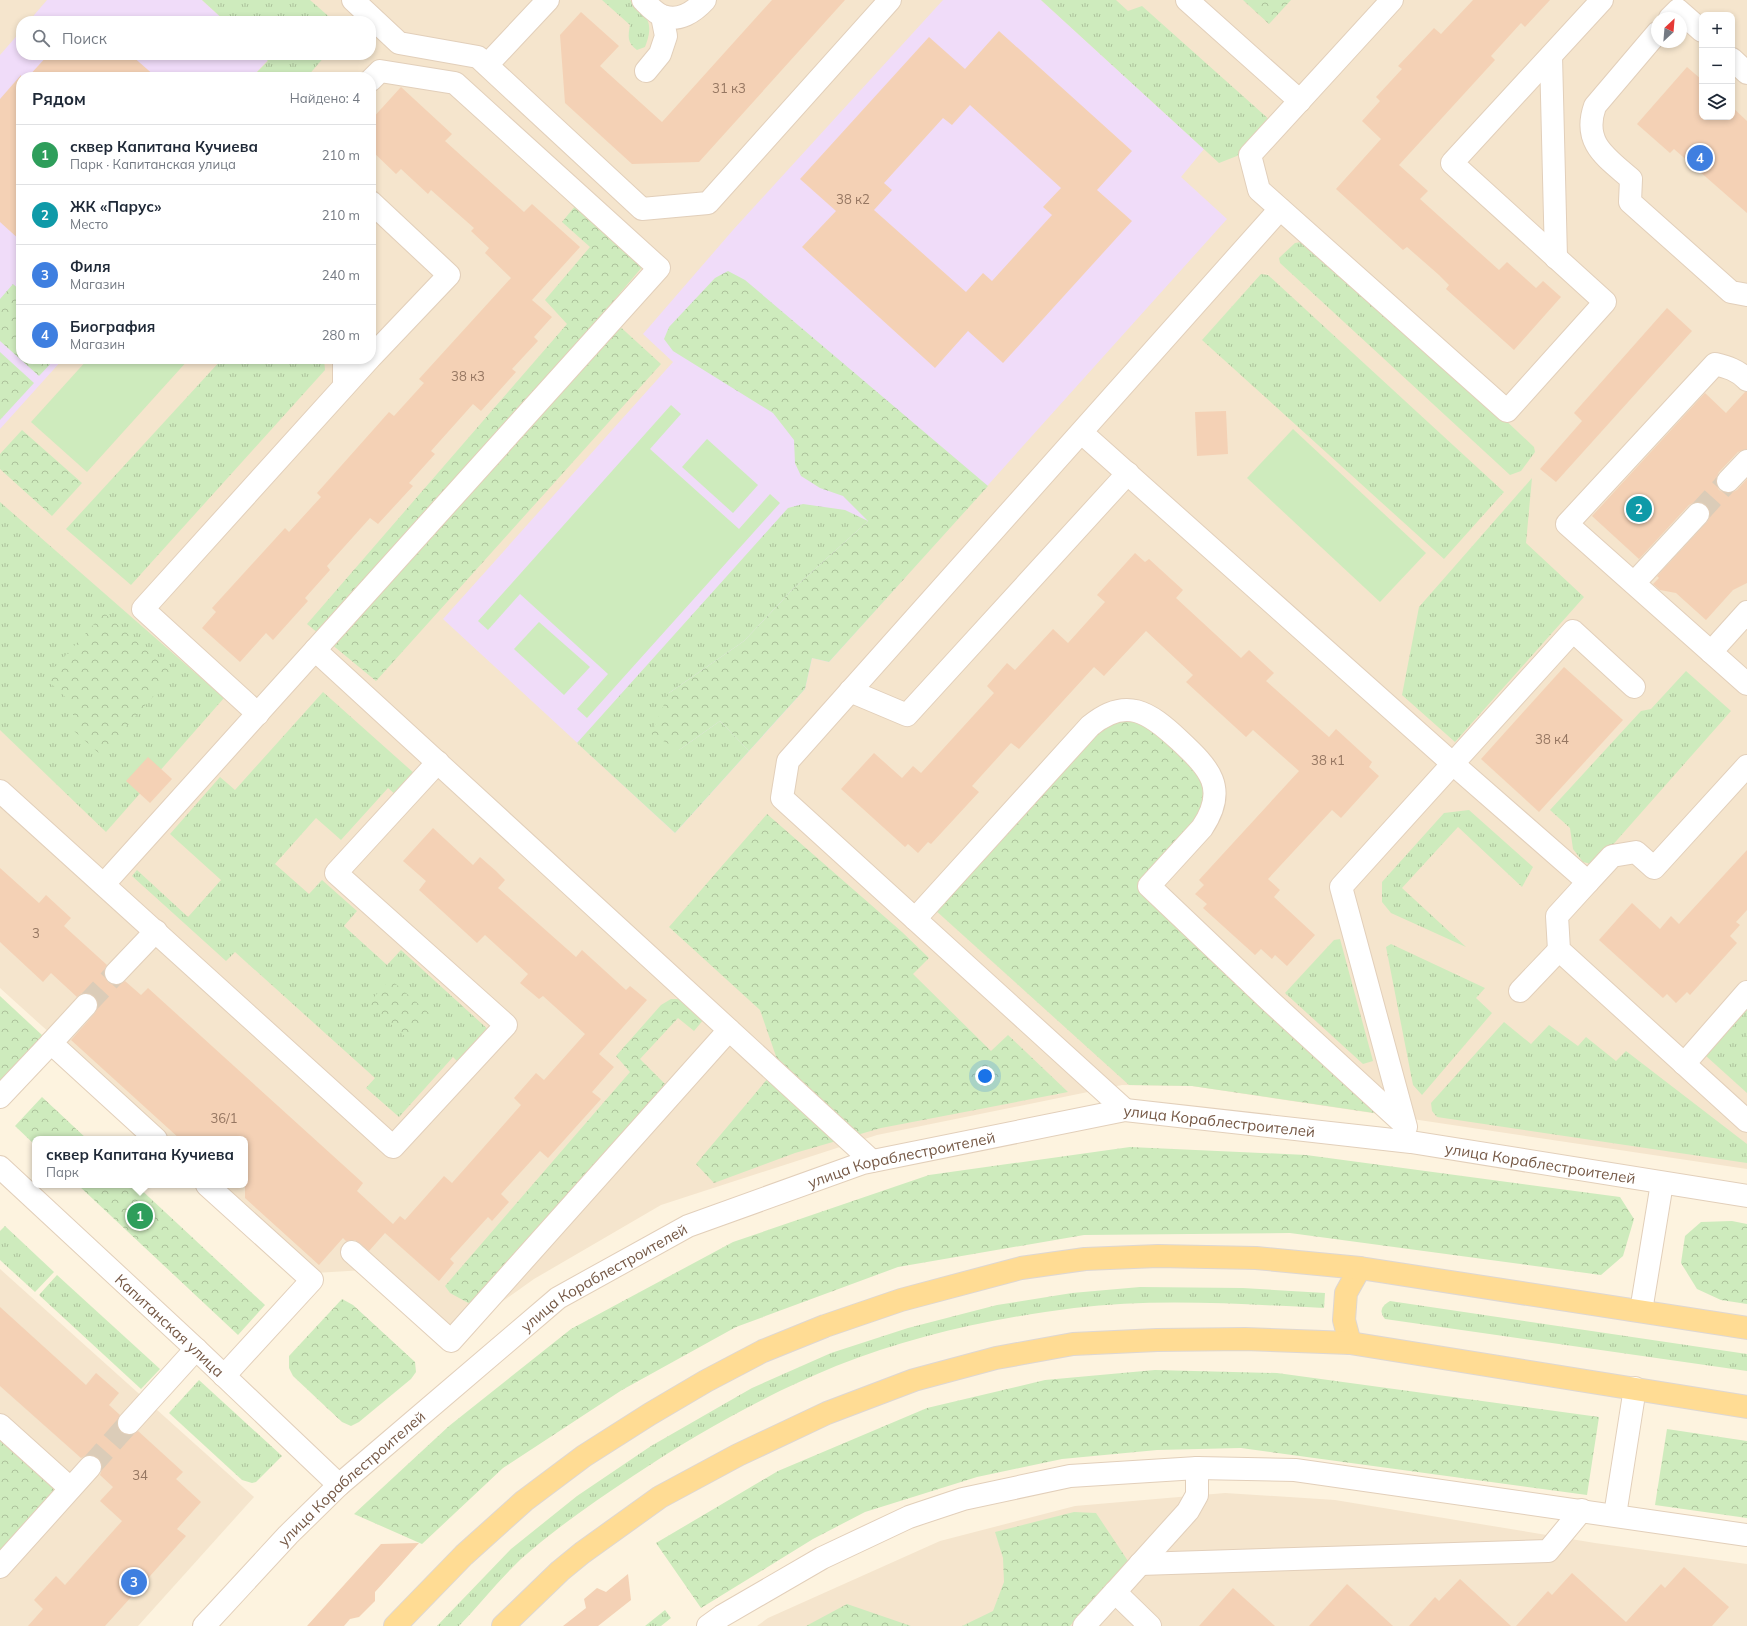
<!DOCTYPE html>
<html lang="ru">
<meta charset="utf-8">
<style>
:root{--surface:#fff;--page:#f2f2f3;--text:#1f2937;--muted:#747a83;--line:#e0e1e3;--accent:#d93025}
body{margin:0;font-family:Mulish,sans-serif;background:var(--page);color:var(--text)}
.controls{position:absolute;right:12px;top:12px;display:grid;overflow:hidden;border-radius:8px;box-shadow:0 2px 6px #0003}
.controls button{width:36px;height:36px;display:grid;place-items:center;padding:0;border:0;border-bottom:1px solid var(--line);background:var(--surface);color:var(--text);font:20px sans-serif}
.compass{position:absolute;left:1651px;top:12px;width:36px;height:36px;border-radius:50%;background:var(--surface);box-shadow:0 2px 6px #0003;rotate:26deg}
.you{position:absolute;left:985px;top:1076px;width:14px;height:14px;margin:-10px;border:3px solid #fff;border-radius:50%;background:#1a73e8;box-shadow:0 0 0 6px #1a73e833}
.badge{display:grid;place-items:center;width:26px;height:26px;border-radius:50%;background:var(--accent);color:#fff;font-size:13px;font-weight:700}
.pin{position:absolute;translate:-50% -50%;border:2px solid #fff;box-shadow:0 1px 4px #0006}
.popup{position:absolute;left:32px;top:1136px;width:216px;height:52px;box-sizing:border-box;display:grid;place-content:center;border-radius:8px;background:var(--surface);filter:drop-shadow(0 1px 3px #0005);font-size:13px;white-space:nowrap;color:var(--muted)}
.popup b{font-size:15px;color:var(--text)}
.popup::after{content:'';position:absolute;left:50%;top:100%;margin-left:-8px;border:8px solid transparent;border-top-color:var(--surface)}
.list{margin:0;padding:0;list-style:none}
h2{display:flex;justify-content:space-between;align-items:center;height:52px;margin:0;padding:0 16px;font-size:17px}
h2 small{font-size:13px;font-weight:400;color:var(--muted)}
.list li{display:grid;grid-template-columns:26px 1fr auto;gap:12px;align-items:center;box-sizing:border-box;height:60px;padding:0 16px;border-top:1px solid var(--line)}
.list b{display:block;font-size:15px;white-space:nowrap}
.list p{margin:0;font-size:13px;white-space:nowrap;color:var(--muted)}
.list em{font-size:13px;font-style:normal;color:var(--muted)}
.icon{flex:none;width:22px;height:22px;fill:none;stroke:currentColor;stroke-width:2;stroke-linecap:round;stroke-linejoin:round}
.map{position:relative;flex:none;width:1747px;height:1626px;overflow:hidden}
.search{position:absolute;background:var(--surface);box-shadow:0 2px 6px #0003;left:16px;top:16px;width:360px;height:44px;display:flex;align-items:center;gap:10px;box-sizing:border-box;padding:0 14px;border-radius:16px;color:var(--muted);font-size:15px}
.panel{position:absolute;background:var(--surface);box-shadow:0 2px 6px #0003;left:16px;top:72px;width:360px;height:292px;border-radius:16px}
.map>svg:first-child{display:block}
.residential{fill:#f5e5cd;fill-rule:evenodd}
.education{fill:#f0dcf9}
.grass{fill:url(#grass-tufts)}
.forest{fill:url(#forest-crowns)}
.garden{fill:#ceebbd}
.building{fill:#f4d1b5;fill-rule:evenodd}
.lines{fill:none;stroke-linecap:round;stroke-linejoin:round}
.minor-tunnel{stroke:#dbccb8;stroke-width:22;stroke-dasharray:22 11;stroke-linecap:butt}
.minor-casing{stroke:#e2cfba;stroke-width:24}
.major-casing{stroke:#ded7d2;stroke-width:24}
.minor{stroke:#fff;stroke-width:22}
.major{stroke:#ffdc94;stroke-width:22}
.labels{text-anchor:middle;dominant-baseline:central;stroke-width:3;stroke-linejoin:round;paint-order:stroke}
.number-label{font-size:13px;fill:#957661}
.street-label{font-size:15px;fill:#755845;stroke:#fff6e6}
</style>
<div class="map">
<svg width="1747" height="1626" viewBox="0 0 1747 1626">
<defs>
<pattern id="grass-tufts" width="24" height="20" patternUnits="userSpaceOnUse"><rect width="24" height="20" fill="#ceebbd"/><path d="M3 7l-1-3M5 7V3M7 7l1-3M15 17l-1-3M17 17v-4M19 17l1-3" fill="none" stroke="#acc19b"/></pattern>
<pattern id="forest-crowns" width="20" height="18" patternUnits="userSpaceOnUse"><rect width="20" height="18" fill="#ceebbd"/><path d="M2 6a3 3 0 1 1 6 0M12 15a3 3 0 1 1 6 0" fill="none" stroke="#acc19b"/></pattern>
</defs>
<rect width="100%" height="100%" fill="#fdf3df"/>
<g class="residential">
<path d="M 0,0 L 1747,0 L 1747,1169 L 1192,1086 L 1122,1085 L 877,1135 L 661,1205 L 534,1279 L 455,1335 L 381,1269 L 315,1273 L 218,1185 L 245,1185 L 245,1139 L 167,1139 L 0,988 ZM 1702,15 L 1732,15 L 1732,117 L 1702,117 ZM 1657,18 L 1681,18 L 1681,42 L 1657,42 ZM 21,21 L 371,21 L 371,55 L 21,55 ZM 21,77 L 371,77 L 371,359 L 21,359 Z"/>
<polygon points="0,1269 254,1497 138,1626 0,1626"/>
<polygon points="1225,1493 1335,1500 1595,1543 1747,1564 1747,1626 757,1626 768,1618 940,1541 1075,1506"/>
</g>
<g class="education">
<polygon points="47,0 202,0 225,21 29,21"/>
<polygon points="943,0 1041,0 1204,149 1181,177 1227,219 829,662 812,658 805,689 675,833 443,619 673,362 643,334 733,230"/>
<polygon points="21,31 21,55 262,55 268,60 252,77 21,77 21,359 63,359 0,429 0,55"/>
</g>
<g class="grass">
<polygon points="202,0 310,0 334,21 225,21"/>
<path d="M 602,0 L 630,0 C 647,16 655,23 645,47 L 637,50 C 627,43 628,36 630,25 Z"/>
<polygon points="1041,0 1116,0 1128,11 1142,6 1272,122 1242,154 1219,163"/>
<polygon points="262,55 326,55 307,77 252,77 268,61"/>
<polygon points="1307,241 1321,247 1534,447 1535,452 1521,471 1510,475 1280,263 1279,258 1295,243"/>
<polygon points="1261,274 1268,275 1504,492 1444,559 1202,340"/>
<polygon points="222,359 324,359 325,370 131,585 66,529"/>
<polygon points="1532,478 1526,543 1584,597 1455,742 1402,695 1419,607"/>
<polygon points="0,502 224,698 106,832 0,730"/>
<polygon points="803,504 845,510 868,521 792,590 744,641 669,693 679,750 720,721 749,751 675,833 577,743 788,508"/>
<polygon points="1686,671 1731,711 1595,865 1583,862 1573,849 1570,828 1550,810 1641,711 1651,709"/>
<polygon points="323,692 415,774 396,795 388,788 341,840 316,818 275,864 309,894 322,880 357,911 344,926 387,965 401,950 492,1033 462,1066 453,1057 399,1117 366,1088 375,1078 235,952 226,961 132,876 137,870 188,917 221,880 170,834 220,777 235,790"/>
<polygon points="1469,810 1533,867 1522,887 1458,827 1402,888 1466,947 1391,913 1382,902 1382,882 1444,813"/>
<polygon points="1340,939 1373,1061 1363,1064 1285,993 1334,940"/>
<polygon points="1391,944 1485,988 1476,998 1492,1013 1422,1095 1413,1085 1386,947"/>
<polygon points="1747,1001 1747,1093 1706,1056 1707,1046"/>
<polygon points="1504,1022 1531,1044 1549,1025 1578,1046 1586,1037 1616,1061 1626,1051 1747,1144 1747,1163 1437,1117 1432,1111 1431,1103"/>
<polygon points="5,1226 54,1272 35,1292 0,1260 0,1231"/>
<polygon points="57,1275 160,1369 141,1389 39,1295"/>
<path d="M 1140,1287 L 1243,1288 L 1325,1293 L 1324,1308 C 1241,1304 1156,1298 1074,1308 C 994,1318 911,1336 836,1366 C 765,1395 697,1433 633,1476 C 595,1501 556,1528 521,1559 C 499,1580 480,1604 459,1626 L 437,1626 L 511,1549 L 577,1496 L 651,1446 L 752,1388 L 831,1353 L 908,1328 L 997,1305 L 1072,1293 Z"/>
<path d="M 1390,1301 L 1747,1354 L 1747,1371 L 1385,1319 C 1379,1312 1381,1306 1390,1301 Z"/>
<polygon points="199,1380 282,1456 256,1482 252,1483 242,1480 169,1413"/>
<polygon points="665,1610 671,1618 661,1626 645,1626"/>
</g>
<g class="forest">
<polygon points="1243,0 1291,0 1269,24"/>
<polygon points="576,205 643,266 604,312 661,364 376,681 307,624 567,324 545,300 590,247 562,222"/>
<polygon points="728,271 745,280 988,486 829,662 812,658 805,689 749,751 720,721 679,750 651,734 669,693 744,641 792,590 868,521 843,496 820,488 801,476 795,463 794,440 773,413 673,351 664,339 669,327 715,278"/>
<polygon points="13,284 21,291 21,359 55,359 39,376 0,341 0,299"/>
<polygon points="0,352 34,383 0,420"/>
<polygon points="22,430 82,483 52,516 0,469 0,454"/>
<polygon points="104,613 173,674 101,755 73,730 73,704 45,678"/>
<polygon points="1125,718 1146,723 1192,763 1206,792 1195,823 1137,887 1264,1007 1381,1114 1192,1086 1129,1085 934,909 1096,732"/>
<polygon points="767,814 902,932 929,958 913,974 991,1051 1008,1035 1068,1092 881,1128 795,1153 714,1183 696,1164 779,1065 760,1010 669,927"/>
<polygon points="390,979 431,1015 409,1040 368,1004"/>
<polygon points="0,996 43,1036 0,1082"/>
<polygon points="671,999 684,999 704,1019 694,1031 678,1018 640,1059 666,1085 472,1305 450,1293 445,1286 630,1072 616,1056 661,1005"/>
<polygon points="42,1097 87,1139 35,1139 35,1145 15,1126"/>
<polygon points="1130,1147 1306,1155 1620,1197 1634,1219 1623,1256 1601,1275 1290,1233 1084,1235 898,1267 736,1327 622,1390 503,1468 422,1544 354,1514 449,1426 571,1329 733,1242 929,1175"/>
<polygon points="78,1185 136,1185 265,1305 238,1335"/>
<polygon points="1732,1221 1747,1224 1747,1304 1721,1300 1697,1289 1681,1263 1685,1236 1701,1222"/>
<polygon points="342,1299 353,1305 415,1362 416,1372 411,1379 359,1422 351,1426 342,1422 293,1376 289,1368 289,1356"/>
<polygon points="1155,1370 1277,1373 1599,1417 1587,1495 1241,1448 1157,1450 1062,1459 977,1477 865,1512 813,1539 701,1608 656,1543 778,1471 927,1408 1045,1380"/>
<polygon points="1667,1429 1747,1441 1747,1518 1655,1505"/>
<polygon points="0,1439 55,1489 0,1550"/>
<polygon points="1074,1512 1096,1513 1128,1561 1070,1626 962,1626 993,1611 1004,1582 1003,1558 995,1532"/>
<polygon points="847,1604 911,1626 806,1626"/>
</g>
<g class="garden">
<polygon points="88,359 189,359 87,472 31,422"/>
<polygon points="671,405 681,414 650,449 739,529 770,494 780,503 587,718 577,709 608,674 520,594 488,630 478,621"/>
<polygon points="1293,429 1426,553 1380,602 1247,478"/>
<polygon points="707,439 758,485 733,513 682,467"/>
<polygon points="539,622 590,667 564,695 514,649"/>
</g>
<g class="building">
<polygon points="772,0 845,0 699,162 632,164 565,103 560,35 581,12 619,46 600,66 662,122"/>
<polygon points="1473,0 1550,0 1525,27 1521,23 1491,56 1495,60 1399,165 1428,191 1420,199 1499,270 1507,262 1536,288 1543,281 1561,297 1514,350 1446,289 1449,285 1439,275 1407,247 1403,250 1336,189 1381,139 1362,121 1380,101 1376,97 1402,69 1398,66 1434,28 1441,34"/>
<path d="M 999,31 L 1132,151 L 1097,190 L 1132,221 L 1003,363 L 968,331 L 935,368 L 802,247 L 836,211 L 800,179 L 929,37 L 965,69 ZM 970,105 L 1061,188 L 1043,207 L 1052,215 L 992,281 L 983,273 L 966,292 L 874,210 L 892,190 L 884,183 L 943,118 L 952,125 Z"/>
<polygon points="48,55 131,55 156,77 28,77"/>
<polygon points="1687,67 1702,80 1702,117 1732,117 1732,107 1747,121 1747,213 1674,149 1670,153 1637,124"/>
<polygon points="21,75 21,241 0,222 0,99"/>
<polygon points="401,87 452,134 445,141 524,212 532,204 580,247 532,300 552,317 534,337 538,341 512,369 516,372 481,411 473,404 431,451 435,454 409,483 413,486 378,524 370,518 327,566 330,570 305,598 308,601 273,640 266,633 240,662 202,628 216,612 212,608 285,528 289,532 321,497 317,493 389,412 394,416 424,383 419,379 511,278 485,253 489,248 471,231 474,228 431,190 428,194 401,169 396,174 371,150 371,120"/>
<polygon points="1667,308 1692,331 1556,482 1540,469 1582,421 1574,413"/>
<polygon points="1745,392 1747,392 1747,449 1738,452 1719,472 1716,478 1716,484 1719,490 1725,493 1731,493 1737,490 1747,479 1747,583 1733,590 1706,620 1676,593 1660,590 1653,584 1659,578 1657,576 1707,522 1710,517 1710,511 1706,505 1701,502 1695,502 1689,505 1639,559 1592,516 1705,393 1726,413"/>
<polygon points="1226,411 1228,454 1197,456 1195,412"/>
<polygon points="1135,553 1145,562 1149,559 1183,590 1176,598 1241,658 1249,650 1274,673 1266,681 1329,737 1336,729 1372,762 1369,767 1379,776 1341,818 1332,810 1268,879 1280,890 1274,897 1315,935 1287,966 1275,955 1272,959 1261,949 1255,955 1203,908 1207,904 1195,894 1204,885 1199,880 1299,771 1253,730 1246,737 1186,682 1193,675 1146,631 1104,676 1094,667 1019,749 1011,743 972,786 979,792 931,844 928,842 918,853 908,844 905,847 841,789 874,753 902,778 913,766 921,773 994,693 987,686 1007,663 1015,670 1053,629 1068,643 1105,602 1097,595"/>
<polygon points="1564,667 1623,720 1539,812 1481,759"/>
<polygon points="148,757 172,779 150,803 126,781"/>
<polygon points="433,828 473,865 480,857 496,871 505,880 498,888 576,957 582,950 626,990 630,986 647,1000 599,1054 614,1067 592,1092 601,1099 548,1158 540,1151 501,1194 509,1202 492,1221 488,1217 450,1259 454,1263 439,1281 385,1233 369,1251 355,1240 346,1241 343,1238 319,1265 245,1198 245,1139 180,1139 71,1040 95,1013 98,1007 98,1002 95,996 88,993 82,993 77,997 51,973 43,982 0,942 0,868 39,903 46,895 71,918 64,926 107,965 104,970 104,976 108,982 113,985 119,985 125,981 141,995 148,988 363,1183 357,1191 393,1224 400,1216 405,1220 444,1176 452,1183 521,1105 514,1098 529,1081 536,1073 544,1080 585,1034 543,996 539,999 520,983 528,974 485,935 477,943 419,890 426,881 403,861"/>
<polygon points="1747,850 1747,910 1736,922 1740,925 1730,936 1737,943 1690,995 1687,992 1676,1003 1667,994 1663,998 1599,940 1632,903 1660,929 1671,916 1679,924"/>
<polygon points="0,1307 86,1385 96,1373 119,1393 109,1405 120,1415 117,1421 117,1426 120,1432 127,1435 133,1435 138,1431 183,1472 176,1479 201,1502 177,1529 186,1536 105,1626 28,1626 43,1609 34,1600 56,1576 65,1585 122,1521 100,1501 113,1487 100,1475 102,1469 102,1464 99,1458 92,1455 87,1455 81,1458 0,1386"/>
<polygon points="419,1543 375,1592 375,1601 359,1617 350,1619 344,1626 307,1626 381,1544"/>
<polygon points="1684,1567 1729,1607 1712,1626 1516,1626 1548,1591 1552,1595 1572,1573 1626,1622 1661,1584 1665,1588"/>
<polygon points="628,1574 631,1600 598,1626 563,1626 586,1608 584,1599 597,1588 606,1592"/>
<polygon points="1460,1579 1511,1626 1409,1626 1435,1597 1439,1601"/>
<polygon points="1347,1584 1393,1626 1309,1626"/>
<polygon points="1233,1588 1275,1626 1199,1626"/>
</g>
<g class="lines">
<g class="minor-tunnel">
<polyline points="1698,514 1728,481"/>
<polyline points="86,1005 116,973"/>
<polyline points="90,1467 129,1423"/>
</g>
<g class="minor-casing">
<g id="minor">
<polyline points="353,0 399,43 478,57 642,209 708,203 890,0"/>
<path d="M 643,0 C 648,5 656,14 663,16 C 679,22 694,12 705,0"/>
<polyline points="1187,0 1300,101"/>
<polyline points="1392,0 1250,155 1259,190 1507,411 1605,302 1452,163 1602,0"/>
<polyline points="1670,18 1678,10 1702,31"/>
<path d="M 1657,33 L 1595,106 C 1582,143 1606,157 1631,179 L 1630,202 L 1731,292 L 1747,295"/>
<polyline points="1551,56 1556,258"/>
<polyline points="1732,59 1747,73"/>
<polyline points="487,65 548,0"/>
<polyline points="646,71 660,54 666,36 662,16"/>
<polyline points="371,202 449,275 371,357"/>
<path d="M 1747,380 C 1738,370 1727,367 1715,364 L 1567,524 L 1747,684"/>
<polyline points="344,386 344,359"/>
<polyline points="1082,433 1452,763 1588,882 1557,916 1559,950 1747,1121"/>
<polyline points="1728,481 1747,461"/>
<polyline points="1634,583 1698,514"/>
<polyline points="315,650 659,268 455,83 380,71 371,80"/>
<polyline points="1711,652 1747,612"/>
<polyline points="850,691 907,715 1128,473"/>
<polyline points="258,714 143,609 369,359"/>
<polyline points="0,791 393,1147 506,1025 336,873 438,762"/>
<polyline points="1588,882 1612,856 1636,852 1654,868 1747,766"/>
<polyline points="104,884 315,650 872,1161"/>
<path d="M 915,919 L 1090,726 C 1126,696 1149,712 1179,740 C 1209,768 1229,788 1202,828 L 1149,886 L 1270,1001 L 1405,1125"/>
<polyline points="116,973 156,931"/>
<polyline points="1520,991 1559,950"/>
<polyline points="51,1043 86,1005"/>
<polyline points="1684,1064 1747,992"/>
<polyline points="0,1097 51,1043 156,1139"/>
<path d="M 1125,1110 L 782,798 L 788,761 C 952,577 1116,393 1280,209"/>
<polyline points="1406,1127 1341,887 1573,631 1634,687"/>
<path id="s1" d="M 0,1167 L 196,1349 L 339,1485"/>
<polyline points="207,1185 312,1280 224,1376"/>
<polyline points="352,1252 451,1341 729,1030"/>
<polyline points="1641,1311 1662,1183"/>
<polyline points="129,1423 196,1349"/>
<polyline points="0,1425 70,1488"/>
<polyline points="1615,1515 1635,1388"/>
<polyline points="1140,1564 1548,1551 1582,1510"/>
<polyline points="0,1567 90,1467"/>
<path id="s2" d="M 204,1626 L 288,1535 L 339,1485 L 558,1298 L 688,1226 L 863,1163 L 1125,1110 L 1411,1142 L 1747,1196"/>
<polyline points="708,1626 722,1616 822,1558 909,1517 963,1499 1070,1476 1197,1468 1295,1470 1747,1535"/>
<polyline points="1084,1626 1115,1592"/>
<polyline points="1150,1626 1115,1592 1188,1511 1197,1495 1197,1468"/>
</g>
</g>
<g class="major-casing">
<g id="major">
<polyline points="1350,1343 1344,1320 1346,1293 1360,1268"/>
<polyline points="395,1626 464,1555 524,1501 584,1456 650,1414 706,1381 763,1351 825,1326 901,1300 1021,1268 1085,1259 1158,1256 1256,1258 1360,1268 1747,1328"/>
<polyline points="503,1626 560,1571 582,1553 660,1497 738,1455 827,1413 914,1380 996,1358 1073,1344 1157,1340 1245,1339 1350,1343 1747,1407"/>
</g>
</g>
<use href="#minor" class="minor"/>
<use href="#major" class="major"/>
</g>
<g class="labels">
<g class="number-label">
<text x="729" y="88">31 к3</text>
<text x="853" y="199">38 к2</text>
<text x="468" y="376">38 к3</text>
<text x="1552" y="739">38 к4</text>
<text x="1328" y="760">38 к1</text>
<text x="36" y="933">3</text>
<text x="224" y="1118">36/1</text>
<text x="140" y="1475">34</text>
</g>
<g class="street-label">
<text stroke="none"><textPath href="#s2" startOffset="1180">улица Кораблестроителей</textPath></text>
<text stroke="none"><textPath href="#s2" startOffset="856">улица Кораблестроителей</textPath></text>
<text stroke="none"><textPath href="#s2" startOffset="1504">улица Кораблестроителей</textPath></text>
<text stroke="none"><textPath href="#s2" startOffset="533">улица Кораблестроителей</textPath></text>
<text stroke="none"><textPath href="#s1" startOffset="232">Капитанская улица</textPath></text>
<text stroke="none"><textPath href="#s2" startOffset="209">улица Кораблестроителей</textPath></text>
</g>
</g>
</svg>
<div class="controls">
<button>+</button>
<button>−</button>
<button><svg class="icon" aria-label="layers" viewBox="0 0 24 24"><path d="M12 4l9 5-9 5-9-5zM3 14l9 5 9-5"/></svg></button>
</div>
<svg class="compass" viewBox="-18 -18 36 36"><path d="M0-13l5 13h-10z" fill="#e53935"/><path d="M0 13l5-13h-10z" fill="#747a83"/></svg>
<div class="you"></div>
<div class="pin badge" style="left:140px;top:1216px;background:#2e9e5b">1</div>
<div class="popup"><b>сквер Капитана Кучиева</b>Парк</div>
<div class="pin badge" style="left:1639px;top:509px;background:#0f9aa8">2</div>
<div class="pin badge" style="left:134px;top:1582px;background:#3f7fe0">3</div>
<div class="pin badge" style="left:1700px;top:158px;background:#3f7fe0">4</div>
<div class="search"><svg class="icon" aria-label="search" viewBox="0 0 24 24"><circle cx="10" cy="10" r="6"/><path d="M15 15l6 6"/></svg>Поиск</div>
<section class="panel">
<h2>Рядом<small>Найдено: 4</small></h2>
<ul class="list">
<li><span class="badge" style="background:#2e9e5b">1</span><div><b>сквер Капитана Кучиева</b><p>Парк · Капитанская улица</p></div><em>210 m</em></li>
<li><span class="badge" style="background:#0f9aa8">2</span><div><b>ЖК «Парус»</b><p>Место</p></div><em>210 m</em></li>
<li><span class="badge" style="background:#3f7fe0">3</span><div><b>Филя</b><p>Магазин</p></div><em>240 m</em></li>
<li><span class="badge" style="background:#3f7fe0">4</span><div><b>Биография</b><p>Магазин</p></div><em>280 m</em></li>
</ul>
</section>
</div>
